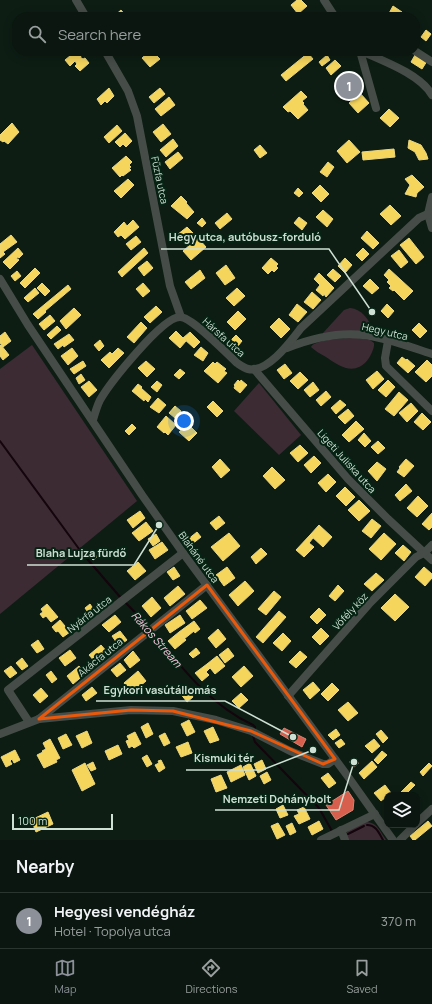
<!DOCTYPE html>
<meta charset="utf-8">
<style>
:root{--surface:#0a160f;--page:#18231d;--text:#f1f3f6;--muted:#999f9e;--line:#2a352f;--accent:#8c9099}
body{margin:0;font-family:Manrope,sans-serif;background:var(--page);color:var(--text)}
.controls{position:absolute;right:12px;bottom:12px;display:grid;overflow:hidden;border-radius:8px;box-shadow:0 2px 10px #0003}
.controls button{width:36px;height:36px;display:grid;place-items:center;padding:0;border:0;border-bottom:1px solid var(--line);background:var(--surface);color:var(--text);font:20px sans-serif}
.scale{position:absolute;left:12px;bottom:10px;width:101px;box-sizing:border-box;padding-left:4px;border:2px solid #cedfd3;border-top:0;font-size:11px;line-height:14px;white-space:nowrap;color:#cedfd3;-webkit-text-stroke:3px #062413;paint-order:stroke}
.you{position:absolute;left:184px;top:421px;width:14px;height:14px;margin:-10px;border:3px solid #fff;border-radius:50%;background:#1a73e8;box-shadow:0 0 0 6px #1a73e833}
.badge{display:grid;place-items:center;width:26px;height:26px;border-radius:50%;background:var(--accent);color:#fff;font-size:13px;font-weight:700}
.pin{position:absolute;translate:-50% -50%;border:2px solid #fff;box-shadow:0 1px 4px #0006}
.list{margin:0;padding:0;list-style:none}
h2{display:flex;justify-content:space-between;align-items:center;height:52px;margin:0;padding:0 16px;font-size:17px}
h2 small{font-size:13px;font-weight:400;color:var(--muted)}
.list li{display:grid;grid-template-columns:26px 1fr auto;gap:12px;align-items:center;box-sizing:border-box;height:56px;padding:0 16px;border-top:1px solid var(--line)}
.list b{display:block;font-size:15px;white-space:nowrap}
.list p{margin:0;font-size:13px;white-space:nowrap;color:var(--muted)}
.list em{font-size:13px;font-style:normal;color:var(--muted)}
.icon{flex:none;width:22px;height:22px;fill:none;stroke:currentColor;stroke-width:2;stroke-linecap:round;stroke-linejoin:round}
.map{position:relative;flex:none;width:432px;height:840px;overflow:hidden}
.search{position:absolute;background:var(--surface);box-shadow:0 2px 10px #0003;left:12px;right:12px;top:12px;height:44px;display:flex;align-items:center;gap:10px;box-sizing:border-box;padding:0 14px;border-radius:16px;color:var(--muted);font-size:15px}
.sheet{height:108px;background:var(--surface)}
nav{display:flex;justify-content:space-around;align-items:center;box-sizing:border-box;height:56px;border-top:1px solid var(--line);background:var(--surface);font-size:11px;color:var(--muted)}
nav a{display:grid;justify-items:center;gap:2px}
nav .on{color:var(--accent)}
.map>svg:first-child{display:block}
.green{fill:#3d2b34}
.homes{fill:#f6d55c;stroke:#ead880}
.shops{fill:#d6604d;stroke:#d48675}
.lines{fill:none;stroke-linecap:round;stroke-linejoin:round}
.stream{stroke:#14040c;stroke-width:2}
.minor{stroke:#464d48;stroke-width:8}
.marked{fill:none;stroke:#e8590c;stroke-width:3;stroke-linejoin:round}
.labels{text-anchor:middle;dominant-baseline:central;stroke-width:4;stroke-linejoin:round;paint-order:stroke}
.street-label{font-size:10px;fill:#cedfd3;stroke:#062413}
.water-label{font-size:11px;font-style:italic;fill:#fbcae1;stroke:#062413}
.leader{fill:none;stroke:#cedfd3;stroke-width:1.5}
.callout-dot{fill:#cedfd3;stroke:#062413;stroke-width:1.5}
.callout-label{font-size:11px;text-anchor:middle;font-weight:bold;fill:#cedfd3;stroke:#062413;stroke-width:4;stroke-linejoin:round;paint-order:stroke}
</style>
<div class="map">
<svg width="432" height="840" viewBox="0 0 432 840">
<rect width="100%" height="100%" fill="#0d1d14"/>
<g class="green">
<path d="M 350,308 C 362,309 369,320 374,331 L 373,334 L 323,334 L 323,333 L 344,310 Z"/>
<path d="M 357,338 L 370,340 L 374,343 L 374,346 C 371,359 361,372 346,368 C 339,366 332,361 326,357 C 321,354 315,351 311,347 C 315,339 348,338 357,338 Z"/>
<polygon points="32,345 137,501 0,614 0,369"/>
<polygon points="259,383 301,435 279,455 234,411"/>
<path d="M 367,822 C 378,823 380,832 386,840 L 348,840 L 346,833 L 349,830 Z"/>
</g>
<g class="homes">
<polygon points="297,0 301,0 307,6 298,14 291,5"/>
<polygon points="393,6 402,12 398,17 387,17"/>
<polygon points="121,10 127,17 113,17"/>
<polygon points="426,30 431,34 426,41 421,37"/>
<polygon points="76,51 87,51 80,57 83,59 85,58 89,63 80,71 75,66 77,64 75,61 70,66 65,60"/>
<polygon points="150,51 152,51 160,59 150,67 142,58"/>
<polygon points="308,53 313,59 286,81 281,75"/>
<polygon points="327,55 330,60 322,66 319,62"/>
<polygon points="415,55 427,61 422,69 411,62"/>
<polygon points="335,60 341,66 331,75 326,68"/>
<polygon points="352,76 360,84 346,97 339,88"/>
<polygon points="109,88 114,96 107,103 105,101 101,105 97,99"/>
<polygon points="160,88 165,94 154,103 149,97"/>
<polygon points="301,91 307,97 302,101 304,103 303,104 308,110 298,119 290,111 288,112 283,107"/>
<polygon points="360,93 369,103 358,113 349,103"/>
<polygon points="169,97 175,105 161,116 155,109"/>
<polygon points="389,109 399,118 390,127 380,118"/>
<polygon points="12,123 19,132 8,144 4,141 3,142 0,140 0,135"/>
<polygon points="163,124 171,134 161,142 153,132"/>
<polygon points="117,125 122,131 109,143 104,137"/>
<polygon points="125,133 132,141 126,147 123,144 120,147 115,142"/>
<polygon points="173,139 178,146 166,157 160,150"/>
<polygon points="349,140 360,152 347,163 337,151"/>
<polygon points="409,140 421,145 426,153 428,159 419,160 415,152 408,148"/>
<polygon points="260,145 267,153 260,158 254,150"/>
<polygon points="394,149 395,157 363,160 362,152"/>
<polygon points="178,152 183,158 170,169 165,162"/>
<polygon points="126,156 132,162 129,165 131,167 129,168 131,170 123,176 122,175 120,177 112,168"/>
<polygon points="328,162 334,167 327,177 320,172"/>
<polygon points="412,175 424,187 417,193 416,197 405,194 410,185 405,179"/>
<polygon points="128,179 134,185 121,198 114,191"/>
<polygon points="320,185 329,194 321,202 312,193"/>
<polygon points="298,188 303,193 299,197 294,193"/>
<polygon points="181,196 187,202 186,203 194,212 187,219 171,206"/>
<polygon points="390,205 401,216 391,225 380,214"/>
<polygon points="323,210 333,219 327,227 316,217"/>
<polygon points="227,213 232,219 220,229 215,223"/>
<polygon points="299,217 307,223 302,230 294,223"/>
<polygon points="202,218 206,223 202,227 197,223"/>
<polygon points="133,220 139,227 125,239 121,235 118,237 114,232 124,222 127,226"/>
<polygon points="187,227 193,233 185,240 182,238 181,239 177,235"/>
<polygon points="367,231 379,243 373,249 361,238"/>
<polygon points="11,235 17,242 3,252 5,254 0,258 0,244"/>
<polygon points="136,236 141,242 131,250 126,244"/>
<polygon points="198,238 206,247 191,260 183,251"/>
<polygon points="409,238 424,257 416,264 400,245"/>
<polygon points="18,248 23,254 19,258 17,257 16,258 19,260 10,269 3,262"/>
<polygon points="144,248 148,253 122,277 118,272"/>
<polygon points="363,248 369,254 362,261 356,255"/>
<polygon points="399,250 408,262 401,268 391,256"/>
<polygon points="271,258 278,264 276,266 278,268 274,272 272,270 268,274 262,268"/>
<polygon points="345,258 352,265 345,273 338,266"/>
<polygon points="147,261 153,268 144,276 138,268"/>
<polygon points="226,265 235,278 225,285 216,273"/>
<polygon points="35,268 40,273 25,288 20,283"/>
<polygon points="333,269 341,276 335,282 327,275"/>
<polygon points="389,269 413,291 404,300 394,290 393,291 389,288 391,286 387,282 389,280 384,275"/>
<polygon points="200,270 205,278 191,289 185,282"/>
<polygon points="17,271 21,276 15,281 11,276"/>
<polygon points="319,273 334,288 326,297 324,294 323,296 316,290 320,285 314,279"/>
<polygon points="370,279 379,288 372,294 363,286"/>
<polygon points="42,283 50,291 45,296 37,288"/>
<polygon points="143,283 150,291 143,297 136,289"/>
<polygon points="68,285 71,289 45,311 46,312 38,319 33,314"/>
<polygon points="35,288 39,293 28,302 24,298"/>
<polygon points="237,288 245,296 234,306 226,298"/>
<polygon points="312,292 321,300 313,309 304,302"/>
<polygon points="297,304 307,312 298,322 289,315"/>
<polygon points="387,304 394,311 388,318 381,311"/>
<polygon points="156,306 162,312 150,323 144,317"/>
<polygon points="74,308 81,315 66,329 60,321"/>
<polygon points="238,311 246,319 235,330 227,322"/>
<polygon points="50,315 55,321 44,330 39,324"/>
<polygon points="279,318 290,329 281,338 270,327"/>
<polygon points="141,322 147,328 134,343 127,337"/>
<polygon points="419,323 427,331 420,338 412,330"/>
<polygon points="57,326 61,330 51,339 47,335"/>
<polygon points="176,331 186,341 180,348 169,338"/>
<polygon points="5,332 11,341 3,347 0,343 0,336"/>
<polygon points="190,332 200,342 194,348 183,338"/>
<polygon points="69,334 74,340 64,347 63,345 58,349 54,344"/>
<polygon points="236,335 242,341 238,346 236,344 233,348 228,343"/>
<polygon points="100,340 104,346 99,351 94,345"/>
<polygon points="1,345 9,355 3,360 0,356 0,346"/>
<polygon points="201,347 208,353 203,361 194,355"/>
<polygon points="72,348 78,356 68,365 61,356"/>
<polygon points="118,348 124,353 109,368 101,360 110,352 112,354"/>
<polygon points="402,357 406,360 407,359 415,366 408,373 397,363"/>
<polygon points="427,360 432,365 432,376 426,382 415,372"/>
<polygon points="83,361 86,366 74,374 70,369"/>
<polygon points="146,361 155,369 147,377 138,368"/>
<polygon points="213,362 215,364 217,362 226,369 224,371 227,373 218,383 204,371"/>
<polygon points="285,364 292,373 284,379 277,370"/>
<polygon points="180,369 185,373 179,379 174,375"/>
<polygon points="377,371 384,379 373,389 366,380"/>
<polygon points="300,372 308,380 298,389 290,381"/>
<polygon points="81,374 85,380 79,384 76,378"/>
<polygon points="238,380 240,382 241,380 247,385 240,393 234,388 235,386 234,385"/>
<polygon points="388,380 395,387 386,397 378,390"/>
<polygon points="89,381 97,390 89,397 81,387"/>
<polygon points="157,381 162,385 157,392 151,387"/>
<polygon points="313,382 319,390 310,397 304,390"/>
<polygon points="138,384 142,387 141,388 151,397 148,402 145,399 144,401 132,391"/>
<polygon points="326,391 331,397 321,406 316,400"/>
<polygon points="399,392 408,400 394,416 385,409"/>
<polygon points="158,398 166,405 159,413 150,407"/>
<polygon points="340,400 346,405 336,414 331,408"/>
<polygon points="213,401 223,411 217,417 207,407"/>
<polygon points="411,403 418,411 407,422 399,413"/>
<polygon points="175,406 181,411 175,418 169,413"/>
<polygon points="348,409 354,416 345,424 338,417"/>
<polygon points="422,413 431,422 423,430 414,422"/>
<polygon points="166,416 176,425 168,435 165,432 164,433 157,427"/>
<polygon points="356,421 364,429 349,442 342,435"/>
<polygon points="132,424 136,428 129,435 125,431"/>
<polygon points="188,424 197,433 189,441 179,432"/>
<polygon points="364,433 371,441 365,447 358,440"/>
<polygon points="378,441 385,448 378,454 371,447"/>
<polygon points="300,445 308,453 298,462 290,453"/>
<polygon points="314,456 321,463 311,473 304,465"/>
<polygon points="220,459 230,470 221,478 212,467"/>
<polygon points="406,459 414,466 404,477 397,472 400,468 399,467"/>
<polygon points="377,462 386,469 377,481 368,471"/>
<polygon points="272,467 285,480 275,489 263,476"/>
<polygon points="328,474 336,482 326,492 318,483"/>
<polygon points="406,484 412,491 400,501 395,495"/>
<polygon points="345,487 355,497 346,506 336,496"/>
<polygon points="418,496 428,506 417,517 407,508"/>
<polygon points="359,500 370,511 359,521 348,510"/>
<polygon points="140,511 145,518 133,528 127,520"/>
<polygon points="432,513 432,527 429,530 422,524"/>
<polygon points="219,516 225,523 216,530 210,523"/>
<polygon points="372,519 381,526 371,538 362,531"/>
<polygon points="146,522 153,531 139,541 132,533"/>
<polygon points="319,525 332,537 323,547 310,535"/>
<polygon points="197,532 201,537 191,545 187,540"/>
<polygon points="229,533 240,546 223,561 211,547"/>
<polygon points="384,533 396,544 381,560 369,549"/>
<polygon points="156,534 160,541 153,546 148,539"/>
<polygon points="310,535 313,538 309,543 314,547 304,557 296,550"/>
<polygon points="162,542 168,550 155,559 149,550"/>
<polygon points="403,545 411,552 404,561 395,553"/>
<polygon points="261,548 267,554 256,564 251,557"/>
<polygon points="92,550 97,557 93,560 88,553"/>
<polygon points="138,562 146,571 135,580 127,571"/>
<polygon points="174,567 180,576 173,580 167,572"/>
<polygon points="227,567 235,578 224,586 216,575"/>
<polygon points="424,567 432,574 432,578 425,586 415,577"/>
<polygon points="376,573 384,580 372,591 364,584"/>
<polygon points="245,581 254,591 238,606 229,595"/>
<polygon points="338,585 344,591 335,601 329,596"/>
<polygon points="178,586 185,594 170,606 164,598"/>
<polygon points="274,591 281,597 266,615 258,609"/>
<polygon points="395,594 409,607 395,621 381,608"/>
<polygon points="152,597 161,608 151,617 142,606"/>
<polygon points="200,600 207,608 192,619 186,611"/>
<polygon points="47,604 58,617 51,622 46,616 43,618 40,614 43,612 41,609"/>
<polygon points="90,604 94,610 89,614 85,608"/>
<polygon points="319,608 326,615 317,624 310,617"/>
<polygon points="279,611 286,617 263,643 256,637"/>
<polygon points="115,615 121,622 109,632 102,625"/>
<polygon points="180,615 185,623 170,633 165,625"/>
<polygon points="60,620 70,632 63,637 58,631 56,632 52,627"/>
<polygon points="194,621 200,629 195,633 194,631 184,639 179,632"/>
<polygon points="321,628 329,636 320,645 312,637"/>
<polygon points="218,629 226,639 216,648 208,638"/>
<polygon points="120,631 127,640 119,646 112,636"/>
<polygon points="179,632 186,640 175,649 168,641"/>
<polygon points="283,633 291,641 282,651 273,643"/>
<polygon points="38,640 44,649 37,653 31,645"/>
<polygon points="101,645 108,653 96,663 89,655"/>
<polygon points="196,648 200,653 193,658 189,654"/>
<polygon points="228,648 234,656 225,663 219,655"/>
<polygon points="70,650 76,658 65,666 59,658"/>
<polygon points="133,651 140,660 130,668 124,660"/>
<polygon points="300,651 307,657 296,668 289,662"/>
<polygon points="217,656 225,666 215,674 207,664"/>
<polygon points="22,658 28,666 22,670 16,663"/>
<polygon points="120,663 126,670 117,677 111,670"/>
<polygon points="207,664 210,668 206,672 209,675 202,681 195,673"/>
<polygon points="11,666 17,673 10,678 4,671"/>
<polygon points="79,666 85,674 73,684 67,676"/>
<polygon points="244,666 253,676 241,687 232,677"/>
<polygon points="51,671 57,679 52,683 46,675"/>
<polygon points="138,671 146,681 132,693 124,683"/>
<polygon points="313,682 320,690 310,699 303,690"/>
<polygon points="332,683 339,690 328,701 321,694"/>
<polygon points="92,687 97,693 86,701 82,695"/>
<polygon points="41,688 48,696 40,703 33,695"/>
<polygon points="186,688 193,697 187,702 180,693"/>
<polygon points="241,693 248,700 239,708 232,701"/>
<polygon points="348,702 358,713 348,721 338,710"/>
<polygon points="189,720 195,732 187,736 181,724"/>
<polygon points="148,723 153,734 146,738 141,727"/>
<polygon points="213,727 219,740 210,743 204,731"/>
<polygon points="336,729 340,735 333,740 328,735"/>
<polygon points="381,730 388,738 383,743 376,734"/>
<polygon points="87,731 92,743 82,748 76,736"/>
<polygon points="135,732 141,744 134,748 132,746 129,748 126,741 129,740 127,736"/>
<polygon points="165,733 170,743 164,746 159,736"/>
<polygon points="66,734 72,745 63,749 58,738"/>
<polygon points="50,739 60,758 56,760 57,762 44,768 37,755 43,752 42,751 46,749 43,743"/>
<polygon points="341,739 345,744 339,748 335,743"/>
<polygon points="374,739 380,746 372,753 365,746"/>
<polygon points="188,742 192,753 181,757 176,747"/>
<polygon points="118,745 122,754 109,760 105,751"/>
<polygon points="15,750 20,760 14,763 12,759 10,761 12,764 6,767 1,757"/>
<polygon points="382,751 387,755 378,764 374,760"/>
<polygon points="147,755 152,764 147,767 142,758"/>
<polygon points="161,760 165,768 159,772 155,765 159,763 158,761"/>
<polygon points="262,760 266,769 258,773 254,764"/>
<polygon points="372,761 377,767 364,779 359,773"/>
<polygon points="93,762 96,769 91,771 87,765"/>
<polygon points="85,763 95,784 82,791 72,770"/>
<polygon points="250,763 256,776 249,780 243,767"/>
<polygon points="429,763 432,766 423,776 420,772"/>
<polygon points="241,765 245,775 231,782 227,772"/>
<polygon points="267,772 271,780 264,784 260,776"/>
<polygon points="328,773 336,783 329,788 321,778"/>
<polygon points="221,775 227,788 216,792 211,779"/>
<polygon points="411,782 415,785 405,795 398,795"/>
<polygon points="385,785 391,793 381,801 374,793"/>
<polygon points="283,805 288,815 280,818 276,809"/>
<polygon points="304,807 310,819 299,824 294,816 299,814 297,810"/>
<polygon points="48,812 53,824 36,832 31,820"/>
<polygon points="319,821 323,829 312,835 308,827"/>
<polygon points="428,821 432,826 415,840 413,840 410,836"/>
<polygon points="278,823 285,835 277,839 271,826"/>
<polygon points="292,823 296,832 290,835 286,826"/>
</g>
<g class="shops">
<polygon points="284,728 306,739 302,747 280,734"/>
<polygon points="354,758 359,763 354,767 349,762"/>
<polygon points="348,791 354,800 353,810 336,820 326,805"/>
</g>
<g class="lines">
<g class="stream">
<polyline points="0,441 82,553 121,598"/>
<polyline points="124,601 150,628"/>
<path d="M 153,632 C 181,667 211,706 253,725 L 255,727 L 255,729"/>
<polyline points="253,736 255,742 319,808 332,831"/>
<path d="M 367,825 C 376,825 379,833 383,840"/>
<polyline points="348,834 364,826"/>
</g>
<g class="minor">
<polyline points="76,0 86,17"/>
<polyline points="324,0 335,17"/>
<polyline points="105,51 128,91 137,116 170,286 181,317"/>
<polyline points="360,51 376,108"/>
<path d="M 361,51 C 383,61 420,74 432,95"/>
<polyline points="415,51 432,62"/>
<polyline points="432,197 428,214 432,228"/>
<polyline points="0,279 28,325 142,495 183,553 349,778 393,840"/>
<polyline points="388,341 385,358 386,366 432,411"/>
<path d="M 287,348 C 310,339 337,332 363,335 C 385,337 410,347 432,354"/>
<polyline points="254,369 348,479 388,519 432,560"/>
<path d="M 93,420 C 95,413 97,406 100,400 C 110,383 162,317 180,317 C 192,317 227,354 237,363 C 240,365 244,368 248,369 C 267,374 291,341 301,328 L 419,218 L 428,214"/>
<polyline points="288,696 369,604 416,557 424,553 432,545"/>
<polyline points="39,719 131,710 173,711 216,720 251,731 290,751 323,764 328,764 335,759"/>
<polyline points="29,722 8,690 183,553"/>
<polyline points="0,734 39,719 207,585"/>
<polyline points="417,823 432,809"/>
<polyline points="341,830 345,840"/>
<polyline points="321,840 375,814"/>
<polyline points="400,840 415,825"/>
</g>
</g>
<path class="marked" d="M 207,585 L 335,759 L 323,764 L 251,731 L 173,711 L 131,710 L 39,719 Z"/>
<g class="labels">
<g class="street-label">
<text transform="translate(160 180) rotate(78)">Fűzfa utca</text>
<text transform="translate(385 331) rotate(13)">Hegy utca</text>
<text transform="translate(224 337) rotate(42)">Hársfa utca</text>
<text transform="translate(347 461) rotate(48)">Ligeti Juliska utca</text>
<text transform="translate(199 557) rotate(54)">Blaháné utca</text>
<text transform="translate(350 611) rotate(-47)">Vőfély köz</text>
<text transform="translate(89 614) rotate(-38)">Nyárfa utca</text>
<text transform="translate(100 657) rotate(-39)">Akácfa utca</text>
</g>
<g class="water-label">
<text transform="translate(157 639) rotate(49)">Rákos Stream</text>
</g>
</g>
<path class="leader" d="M372 312L329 249H161M159 525L134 565H27M293 737L225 701H96M313 750L262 770H186M354 762L339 810H215"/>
<g class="callout-dot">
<circle cx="372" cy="312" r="4"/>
<circle cx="159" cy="525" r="4"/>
<circle cx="293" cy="737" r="4"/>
<circle cx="313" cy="750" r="4"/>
<circle cx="354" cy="762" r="4"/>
</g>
<g class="callout-label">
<text x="245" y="241">Hegy utca, autóbusz-forduló</text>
<text x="81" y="557">Blaha Lujza fürdő</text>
<text x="160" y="694">Egykori vasútállomás</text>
<text x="224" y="762">Kismuki tér</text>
<text x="277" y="803">Nemzeti Dohánybolt</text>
</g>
</svg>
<div class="controls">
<button><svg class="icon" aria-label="layers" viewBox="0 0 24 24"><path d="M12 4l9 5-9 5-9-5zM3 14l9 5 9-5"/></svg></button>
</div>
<div class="scale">100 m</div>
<div class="you"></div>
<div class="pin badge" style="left:349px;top:86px">1</div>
<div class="search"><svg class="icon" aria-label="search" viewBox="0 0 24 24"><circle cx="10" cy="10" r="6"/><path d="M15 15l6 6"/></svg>Search here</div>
</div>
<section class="sheet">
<h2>Nearby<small></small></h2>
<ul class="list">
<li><span class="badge">1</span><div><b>Hegyesi vendégház</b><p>Hotel · Topolya utca</p></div><em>370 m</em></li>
</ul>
</section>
<nav>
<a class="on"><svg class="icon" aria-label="map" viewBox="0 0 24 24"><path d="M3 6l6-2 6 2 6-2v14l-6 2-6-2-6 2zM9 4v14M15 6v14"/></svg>Map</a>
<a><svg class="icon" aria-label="directions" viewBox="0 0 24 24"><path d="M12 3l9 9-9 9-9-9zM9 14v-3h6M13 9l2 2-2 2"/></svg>Directions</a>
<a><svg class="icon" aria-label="saved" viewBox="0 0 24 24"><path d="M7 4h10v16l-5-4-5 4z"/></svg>Saved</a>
</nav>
